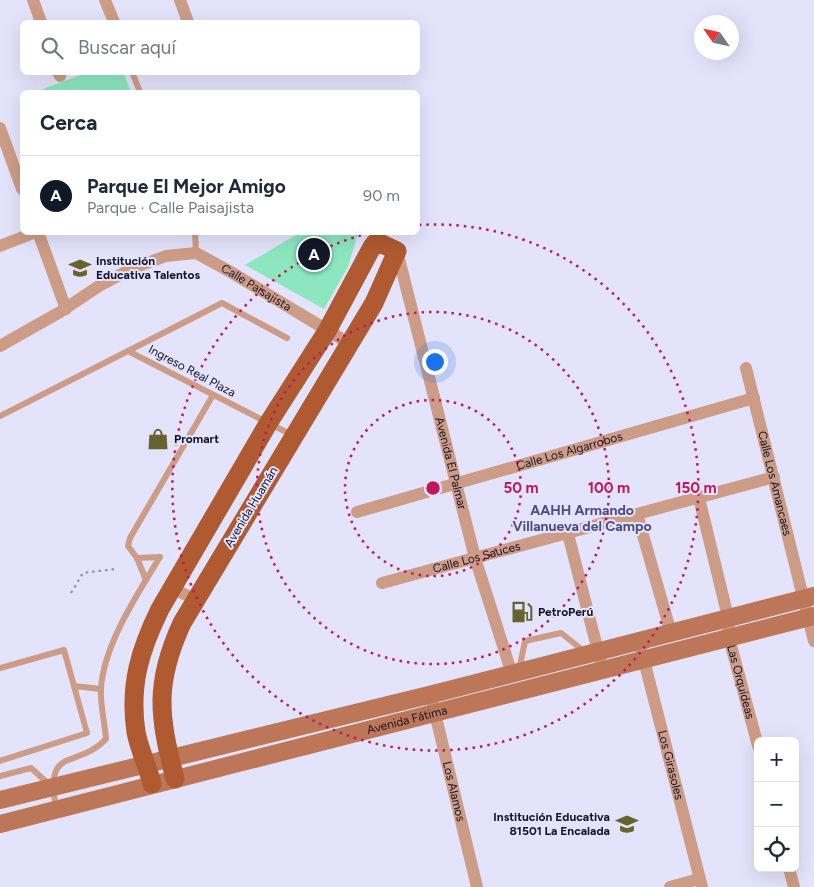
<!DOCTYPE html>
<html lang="es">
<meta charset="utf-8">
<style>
:root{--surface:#fff;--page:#f2f2f3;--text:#1f2937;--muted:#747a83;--line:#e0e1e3;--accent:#111827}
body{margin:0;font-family:Figtree,sans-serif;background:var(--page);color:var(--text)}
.controls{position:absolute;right:15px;bottom:15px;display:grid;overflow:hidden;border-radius:8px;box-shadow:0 5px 20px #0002}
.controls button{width:45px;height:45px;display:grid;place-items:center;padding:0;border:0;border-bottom:1px solid var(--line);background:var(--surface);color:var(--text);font:25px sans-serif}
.compass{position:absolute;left:694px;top:15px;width:45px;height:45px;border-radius:50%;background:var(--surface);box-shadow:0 5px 20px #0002;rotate:304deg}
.you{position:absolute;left:434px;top:361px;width:18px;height:18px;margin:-12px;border:4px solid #fff;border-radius:50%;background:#1a73e8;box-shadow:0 0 0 8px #1a73e833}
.badge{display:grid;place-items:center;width:32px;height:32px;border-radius:50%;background:var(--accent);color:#fff;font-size:16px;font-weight:700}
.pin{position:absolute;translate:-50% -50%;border:2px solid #fff;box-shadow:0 1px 5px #0006}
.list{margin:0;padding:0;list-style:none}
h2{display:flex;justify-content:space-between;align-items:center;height:65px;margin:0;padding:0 20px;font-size:21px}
h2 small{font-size:16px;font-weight:400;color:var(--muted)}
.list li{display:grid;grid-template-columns:32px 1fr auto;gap:15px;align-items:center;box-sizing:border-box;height:80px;padding:0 20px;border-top:1px solid var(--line)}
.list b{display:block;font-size:19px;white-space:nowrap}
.list p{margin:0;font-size:16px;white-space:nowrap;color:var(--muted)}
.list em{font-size:16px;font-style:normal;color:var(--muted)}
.icon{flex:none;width:28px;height:28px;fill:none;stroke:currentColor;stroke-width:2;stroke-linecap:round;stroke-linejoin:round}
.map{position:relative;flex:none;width:814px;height:887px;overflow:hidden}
.search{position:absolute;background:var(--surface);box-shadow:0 5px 20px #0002;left:20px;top:20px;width:400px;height:55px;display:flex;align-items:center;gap:12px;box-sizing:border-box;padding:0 18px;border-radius:8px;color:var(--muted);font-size:19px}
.panel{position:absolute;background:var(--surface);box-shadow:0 5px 20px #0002;left:20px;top:90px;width:400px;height:145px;border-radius:8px}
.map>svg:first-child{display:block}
.green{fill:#8ce7bf}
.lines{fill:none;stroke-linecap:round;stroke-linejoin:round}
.path{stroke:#8b8aa0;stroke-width:2;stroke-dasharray:2.5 4;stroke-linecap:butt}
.service{stroke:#cd9c87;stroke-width:6}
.minor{stroke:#cd9c87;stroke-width:12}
.secondary{stroke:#bd7758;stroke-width:18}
.primary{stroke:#b05a32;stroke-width:19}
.ring{fill:none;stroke:#c2185b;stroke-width:2.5;stroke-dasharray:2.5 5}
.labels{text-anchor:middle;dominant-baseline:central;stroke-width:4;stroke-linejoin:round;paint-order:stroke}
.poi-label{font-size:12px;font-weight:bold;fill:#141327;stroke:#e3e3fb;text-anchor:start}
.street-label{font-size:12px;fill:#141327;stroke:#e3e3fb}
.neighbourhood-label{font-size:14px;font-weight:bold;fill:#4f4d7e;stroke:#e3e3fb}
.centre{fill:#c2185b;stroke:#e3e3fb;stroke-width:2.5}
.ring-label{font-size:15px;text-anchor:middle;font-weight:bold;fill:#c2185b;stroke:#e3e3fb;stroke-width:4;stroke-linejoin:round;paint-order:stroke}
</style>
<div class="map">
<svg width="814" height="887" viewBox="0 0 814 887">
<rect width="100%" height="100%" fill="#e3e3fb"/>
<g class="green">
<polygon points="123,72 131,92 45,92 43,89 86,73"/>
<polygon points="301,232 358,233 348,267 324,309 245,265"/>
</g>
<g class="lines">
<polyline class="path" points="71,593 83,573 115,569"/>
<g class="service">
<polyline points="132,72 140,92"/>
<polyline points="195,232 196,253"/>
<polyline points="128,351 222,303 287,338"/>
<polyline points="0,416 128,351 292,435"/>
<polyline points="137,558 160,557"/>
<polyline points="146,580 137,558 128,546 130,538 213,395"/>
<polyline points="0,668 64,650 87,733 0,761"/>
<polyline points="519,670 525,641 561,633 585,652"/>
<polyline points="74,686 101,689"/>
<polyline points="0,776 31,768 51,786"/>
<path d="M 56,808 C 44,744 77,770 106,739 C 105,723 100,705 101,689 C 103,646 138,593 160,557"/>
</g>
<g class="minor">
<polyline points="33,0 41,22"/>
<polyline points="105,0 114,22"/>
<polyline points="180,0 188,22"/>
<polyline points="58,72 60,76"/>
<polyline points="0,128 22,189"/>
<polyline points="38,232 66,309"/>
<polyline points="0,246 36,232"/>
<path id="s1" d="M 397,251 L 475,558 L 512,674"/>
<path id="s2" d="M 0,346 L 60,312 L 99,286 L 131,269 L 166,256 L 196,253 L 229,271 L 350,344"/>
<path id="s3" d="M 746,368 L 814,641"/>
<path id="s4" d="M 699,498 L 728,617 L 729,638 L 758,746"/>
<path id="s5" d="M 357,512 L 754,398"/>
<polyline points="637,514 671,633"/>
<polyline points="568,534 600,659"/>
<path id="s6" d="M 382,583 L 774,477"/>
<polyline points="172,588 196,600"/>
<path id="s7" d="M 639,641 L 702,887"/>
<path id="s8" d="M 433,705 L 477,887"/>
<polyline points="789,868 794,887"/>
<polyline points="670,887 699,879"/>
</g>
<g class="secondary">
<polyline points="0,800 429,695 814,596"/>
<path id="s9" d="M 0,824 L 814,616"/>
</g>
<path class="primary" d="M 152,784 C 148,767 139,749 136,732 C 129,685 140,650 160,609 L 269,422 L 327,331 L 372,247 L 375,243 L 380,243 L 397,251 L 374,303 L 182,623 C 154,684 159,716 175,779"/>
</g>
<g class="ring">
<circle cx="433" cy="488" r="88"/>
<circle cx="433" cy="488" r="176"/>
<path d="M419 225A263 263 0 1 1 369 233"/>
</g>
<defs>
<g id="school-bare" transform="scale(1.725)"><path d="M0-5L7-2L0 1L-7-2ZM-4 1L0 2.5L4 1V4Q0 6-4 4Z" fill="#67632f" stroke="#e3e3fb" stroke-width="2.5" paint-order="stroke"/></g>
<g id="shop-bare" transform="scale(1.725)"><path d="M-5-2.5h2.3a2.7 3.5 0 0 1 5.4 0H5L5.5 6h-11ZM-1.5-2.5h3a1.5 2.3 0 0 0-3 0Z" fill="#67632f" stroke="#e3e3fb" stroke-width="2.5" paint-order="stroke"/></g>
<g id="fuel-bare" transform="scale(1.725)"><path d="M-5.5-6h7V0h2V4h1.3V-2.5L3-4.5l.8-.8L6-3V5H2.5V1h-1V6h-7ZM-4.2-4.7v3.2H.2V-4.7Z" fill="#67632f" stroke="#e3e3fb" stroke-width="2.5" paint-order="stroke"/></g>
</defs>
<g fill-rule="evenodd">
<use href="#school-bare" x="80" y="268"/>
<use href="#shop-bare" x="158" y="439"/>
<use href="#fuel-bare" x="522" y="612"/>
<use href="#school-bare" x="627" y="824"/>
</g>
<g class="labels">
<g class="poi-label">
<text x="96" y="261">Institución<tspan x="96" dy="14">Educativa Talentos</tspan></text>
<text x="174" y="439">Promart</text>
<text x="538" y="612">PetroPerú</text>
<text x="610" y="817" text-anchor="end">Institución Educativa<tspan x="610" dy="14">81501 La Encalada</tspan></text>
</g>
<g class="street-label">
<text stroke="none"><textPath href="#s2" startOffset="289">Calle Paisajista</textPath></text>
<text transform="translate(192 371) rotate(28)">Ingreso Real Plaza</text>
<text stroke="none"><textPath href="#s5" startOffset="221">Calle Los Algarrobos</textPath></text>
<text stroke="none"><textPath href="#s1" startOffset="219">Avenida El Palmar</textPath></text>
<text stroke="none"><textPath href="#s3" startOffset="119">Calle Los Amancaes</textPath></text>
<text transform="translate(251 507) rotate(-59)">Avenida Huamán</text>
<text stroke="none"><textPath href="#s6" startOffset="98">Calle Los Sauces</textPath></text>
<text stroke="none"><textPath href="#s4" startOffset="189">Las Orquídeas</textPath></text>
<text stroke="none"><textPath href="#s9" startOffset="420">Avenida Fátima</textPath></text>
<text stroke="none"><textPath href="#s7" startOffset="128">Los Girasoles</textPath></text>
<text stroke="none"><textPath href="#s8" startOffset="89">Los Alamos</textPath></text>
</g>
<g class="neighbourhood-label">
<text x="582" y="510">AAHH Armando<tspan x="582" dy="16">Villanueva del Campo</tspan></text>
</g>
</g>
<circle cx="433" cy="488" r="8" class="centre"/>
<g class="ring-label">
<text x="521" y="493">50 m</text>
<text x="609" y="493">100 m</text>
<text x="696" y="493">150 m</text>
</g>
</svg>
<div class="controls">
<button>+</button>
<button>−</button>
<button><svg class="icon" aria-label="locate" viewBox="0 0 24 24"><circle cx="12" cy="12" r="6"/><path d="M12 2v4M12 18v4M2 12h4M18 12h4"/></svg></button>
</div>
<svg class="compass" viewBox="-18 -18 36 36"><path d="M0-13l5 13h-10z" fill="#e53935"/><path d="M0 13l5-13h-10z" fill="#747a83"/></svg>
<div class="you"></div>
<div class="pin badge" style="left:314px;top:254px">A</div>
<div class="search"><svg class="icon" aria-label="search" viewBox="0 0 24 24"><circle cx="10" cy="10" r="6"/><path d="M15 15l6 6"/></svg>Buscar aquí</div>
<section class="panel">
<h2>Cerca<small></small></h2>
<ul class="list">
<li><span class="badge">A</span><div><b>Parque El Mejor Amigo</b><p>Parque · Calle Paisajista</p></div><em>90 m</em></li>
</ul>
</section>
</div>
